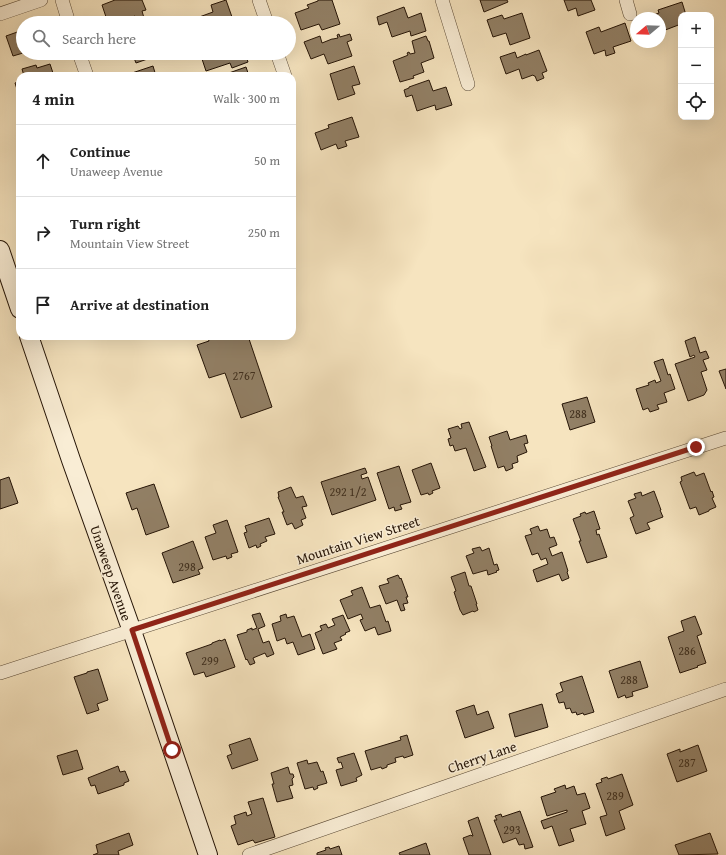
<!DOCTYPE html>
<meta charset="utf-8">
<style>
:root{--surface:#fff;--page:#f6f6f6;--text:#222;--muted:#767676;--line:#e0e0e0}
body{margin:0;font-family:"Gentium Book Plus",serif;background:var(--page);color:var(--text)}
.controls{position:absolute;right:12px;top:12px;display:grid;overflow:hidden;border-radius:8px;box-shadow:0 4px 16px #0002}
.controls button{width:36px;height:36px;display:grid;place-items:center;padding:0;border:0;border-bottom:1px solid var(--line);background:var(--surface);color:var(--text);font:20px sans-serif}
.compass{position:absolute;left:630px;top:12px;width:36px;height:36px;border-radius:50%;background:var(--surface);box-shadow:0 4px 16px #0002;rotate:251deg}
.stop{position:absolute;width:12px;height:12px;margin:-9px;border:3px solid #8f2418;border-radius:50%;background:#fff}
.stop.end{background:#8f2418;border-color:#fff;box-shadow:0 1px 4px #0008}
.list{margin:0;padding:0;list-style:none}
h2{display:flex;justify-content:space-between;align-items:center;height:52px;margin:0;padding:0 16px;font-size:17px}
h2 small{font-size:13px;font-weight:400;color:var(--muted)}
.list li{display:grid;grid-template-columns:26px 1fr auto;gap:12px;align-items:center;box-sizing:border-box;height:72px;padding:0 16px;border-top:1px solid var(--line)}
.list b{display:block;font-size:15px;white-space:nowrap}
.list p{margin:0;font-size:13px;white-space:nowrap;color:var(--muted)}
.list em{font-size:13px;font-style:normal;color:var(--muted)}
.icon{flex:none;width:22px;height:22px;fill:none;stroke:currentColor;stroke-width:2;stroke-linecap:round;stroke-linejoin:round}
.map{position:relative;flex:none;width:726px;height:855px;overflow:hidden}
.search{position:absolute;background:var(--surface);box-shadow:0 4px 16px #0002;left:16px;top:16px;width:280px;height:44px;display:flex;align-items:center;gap:10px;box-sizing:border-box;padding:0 14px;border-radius:22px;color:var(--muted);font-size:15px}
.panel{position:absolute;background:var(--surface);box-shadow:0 4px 16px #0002;left:16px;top:72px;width:280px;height:268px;border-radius:12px}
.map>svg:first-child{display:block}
.building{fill:#928066;stroke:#251406}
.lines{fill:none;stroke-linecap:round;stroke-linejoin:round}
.minor-casing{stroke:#594834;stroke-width:14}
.secondary-casing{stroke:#251406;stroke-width:20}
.minor{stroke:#f9edd5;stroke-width:13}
.secondary{stroke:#f9edd5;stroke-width:18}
.route{stroke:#8f2418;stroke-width:5}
.labels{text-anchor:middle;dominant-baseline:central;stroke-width:3;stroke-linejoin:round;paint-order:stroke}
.number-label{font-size:12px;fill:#402f1e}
.street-label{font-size:14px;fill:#251406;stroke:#f9edd5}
</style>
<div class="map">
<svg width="726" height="855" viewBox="0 0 726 855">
<rect width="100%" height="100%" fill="#f6e4bf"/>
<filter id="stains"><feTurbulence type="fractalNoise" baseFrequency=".005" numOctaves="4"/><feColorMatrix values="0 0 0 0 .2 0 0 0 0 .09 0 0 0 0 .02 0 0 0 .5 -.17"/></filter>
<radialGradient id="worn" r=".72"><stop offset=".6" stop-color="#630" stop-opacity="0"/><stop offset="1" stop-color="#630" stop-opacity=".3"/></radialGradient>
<g class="building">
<polygon points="115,0 142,0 146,10 142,11 144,18 136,21 135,16 126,19 125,17 108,23 102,5"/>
<polygon points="226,0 232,17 218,22 218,23 192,23 191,20 213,12 211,5"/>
<polygon points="318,0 332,0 340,24 322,30 319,24 301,30 295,13 309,8 307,5 318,1"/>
<polygon points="480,0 507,0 508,2 484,12"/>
<polygon points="564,0 591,0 595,10 578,16 576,8 568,11"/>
<polygon points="682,2 686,15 681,15 681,24 660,32 660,18 646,18 659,13 658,10"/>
<polygon points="404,7 408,18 421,13 426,31 411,36 410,31 392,37 387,22 379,25 377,17"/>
<polygon points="522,13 530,38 510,45 506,33 493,37 487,20 502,15 504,19"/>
<polygon points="625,23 631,41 613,47 615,53 606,56 605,50 594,54 586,32 599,27 601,32"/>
<polygon points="23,30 23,53 13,56 6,36"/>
<polygon points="339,34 340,37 350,34 352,40 347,42 352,56 328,64 324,54 311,59 304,42 320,36 322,43 332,39 333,39 338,38 337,35"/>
<polygon points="426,36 428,41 429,41 434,58 421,63 424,72 413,76 414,78 400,82 393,61 406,56 408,55 407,53 409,52 410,54 415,53 412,41"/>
<polygon points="539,50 547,71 542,73 544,78 537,81 535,76 534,76 533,75 522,79 519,69 506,74 500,57 515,52 517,58 526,54 526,55"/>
<polygon points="132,53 155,53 156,56 136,63"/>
<polygon points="200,53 245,53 248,62 232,68 230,63 206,71"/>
<polygon points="50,64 54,76 24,76 22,69 36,65 37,68"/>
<polygon points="153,66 156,76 132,76 132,73"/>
<polygon points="354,66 360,84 352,86 355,94 338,100 330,74"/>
<polygon points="246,67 249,76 226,76 226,74"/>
<polygon points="429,80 433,91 446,87 452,105 436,110 435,105 417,111 412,95 406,97 404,90 409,88 409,87"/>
<polygon points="20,81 20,99 15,83"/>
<polygon points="352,117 359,137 345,141 347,146 338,149 336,144 321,150 315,133 329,128 328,125"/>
<polygon points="207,336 216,336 217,338 224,336 248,336 272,407 241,418 225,373 209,378 197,345 209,341"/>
<polygon points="695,337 700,353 706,351 709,358 703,360 707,370 701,372 707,390 704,395 688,401 675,364 695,357 694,355 690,357 685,341"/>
<polygon points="663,359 668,375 670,374 675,389 664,393 667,402 657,405 659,409 650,412 648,408 643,410 636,389 649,385 648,383 655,380 656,383 661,381 654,362"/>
<polygon points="726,369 726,389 719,371"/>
<polygon points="587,397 595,422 570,430 562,404"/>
<polygon points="469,422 486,467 474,471 466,448 455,451 453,445 450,446 448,439 451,438 448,429 458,426 460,429 462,428 461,424"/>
<polygon points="507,431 510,440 526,435 528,443 524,444 527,452 517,456 518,462 512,464 513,468 506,471 504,466 498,468 491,446 492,446 489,437"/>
<polygon points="431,463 440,488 432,491 433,493 429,495 428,493 421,495 412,470"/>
<polygon points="399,466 411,502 400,505 402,509 395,511 394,507 389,509 377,473"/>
<polygon points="365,468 367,473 361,475 362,479 368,477 376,500 332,515 321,482"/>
<polygon points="694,472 696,476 704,473 711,492 712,491 714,497 712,498 716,507 709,510 709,511 699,515 696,507 690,509 680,482 682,481 681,477"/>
<polygon points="9,477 18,503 0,509 0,480"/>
<polygon points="154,484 169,527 146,535 137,508 132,510 126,493"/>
<polygon points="291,487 296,498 303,496 307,506 302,507 306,518 301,520 303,525 295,529 292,523 287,525 282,512 284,512 278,497 279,497 278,492"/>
<polygon points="654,491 661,510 660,510 663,517 647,523 650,529 636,534 630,518 634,516 628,501 636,498 634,494 641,492 642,496"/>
<polygon points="594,511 600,529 596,530 597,535 599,534 607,557 587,563 579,541 581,541 573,519 581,516 580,514 585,512 586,514"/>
<polygon points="269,518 275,534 265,537 267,541 260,544 261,546 257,548 256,545 249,548 244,533 247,532 245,526"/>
<polygon points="227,520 238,552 231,554 232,557 227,559 226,556 213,560 205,537 216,533 213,525"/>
<polygon points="538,526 540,531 547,529 550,538 554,537 557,545 549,548 552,556 562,552 568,571 567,572 569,578 562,581 559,574 537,582 533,570 548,564 546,558 541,560 538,553 532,555 525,536 532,534 530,529"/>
<polygon points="193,541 203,568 198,570 200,574 173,583 162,553"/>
<polygon points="480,547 482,551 489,548 494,565 497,564 499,570 496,571 497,572 488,575 487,570 473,574 466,556 474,553 472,549"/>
<polygon points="465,572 469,586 471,586 477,604 476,604 478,610 474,612 473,611 463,615 460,610 454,592 456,591 451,577"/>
<polygon points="398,575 400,579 401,578 408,597 406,597 408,603 403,604 405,610 401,611 397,600 386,604 379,586 389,583 387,579"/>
<polygon points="362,587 370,608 380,605 386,622 388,621 391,631 378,635 375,627 365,631 360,620 363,619 361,614 348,619 340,600 353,595 351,591"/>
<polygon points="260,613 265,626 258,629 263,643 269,641 274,654 267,657 265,653 253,658 255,663 250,665 247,659 246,660 237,635 247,632 247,630 252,628 252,630 257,628 252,615"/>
<polygon points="286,614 287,618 294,616 302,637 310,634 315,649 298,655 293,642 287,644 285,638 277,641 272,624 281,621 280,616"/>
<polygon points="343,615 350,631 345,633 346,634 340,637 342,640 334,643 337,649 323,654 315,633 322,630 320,626 326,624 328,628 335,625 332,619"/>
<polygon points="695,616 702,634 697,636 706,663 697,666 698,667 680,673 668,637 684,631 681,621"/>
<polygon points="225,639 235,667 206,677 204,672 194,675 186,653 212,644 212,643 220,640 221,641"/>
<polygon points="640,661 648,687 632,692 633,696 626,698 625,695 618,698 609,671"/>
<polygon points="98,669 108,700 97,704 99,710 87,714 74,677 87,673 87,672"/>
<polygon points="582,676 594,712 584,715 583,713 577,715 576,712 572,713 570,708 566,709 564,702 559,703 556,694 563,691 560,683"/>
<polygon points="542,704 548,727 515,737 509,714"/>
<polygon points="474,705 477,715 488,711 494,728 465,738 456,711"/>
<polygon points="407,735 413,755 404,758 403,756 395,758 396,762 387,765 387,767 382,769 381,767 371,770 365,751 401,740 400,737"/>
<polygon points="250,738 258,760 232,769 227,756 232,754 229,745"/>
<polygon points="698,745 707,771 677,782 667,754 680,749 680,752"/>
<polygon points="77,750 83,769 63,775 57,756"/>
<polygon points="354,753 362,775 356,778 357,781 341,786 336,770 343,768 341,762 339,763 337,758"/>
<polygon points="307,760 308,764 317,762 321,772 323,771 327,783 317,786 318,788 314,790 313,787 305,789 297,763"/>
<polygon points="118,766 120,772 125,771 129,781 124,783 124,785 98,794 95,785 91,786 88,778"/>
<polygon points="288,767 290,774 293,774 294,777 292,779 293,785 289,786 293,798 277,802 272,784 274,784 271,773"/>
<polygon points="622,774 633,805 619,811 625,829 606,836 600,817 607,815 596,784 602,782 601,779 607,777 608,779"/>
<polygon points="565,785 566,789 574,786 577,795 585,793 590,808 582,811 586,824 570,829 574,841 559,846 552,826 544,829 541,821 567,812 567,810 547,816 541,797 556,792 554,789"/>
<polygon points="263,798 275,837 255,843 253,840 238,845 231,826 236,824 234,816 246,812 247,816 252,814 248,802"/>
<polygon points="520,811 533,847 525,849 524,844 519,845 516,838 503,843 494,820 497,820 495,816 501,814 502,817"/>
<polygon points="478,817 491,855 469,855 463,838 471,835 472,836 473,836 468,821"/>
<polygon points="129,833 133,845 118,851 119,855 93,855 98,853 96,845"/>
<polygon points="710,833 718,854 679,855 675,845"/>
<polygon points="426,843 430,855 400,855 399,853"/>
<polygon points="339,846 342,855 317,855 317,853 326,850 325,848 329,847 330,849"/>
</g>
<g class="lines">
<g class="minor-casing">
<g id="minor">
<polyline points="62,0 69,23"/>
<polyline points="259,0 267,23"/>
<polyline points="442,0 468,84"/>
<polyline points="626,0 630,14"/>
<polyline points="0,14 41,0"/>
<polyline points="79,53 87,76"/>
<polyline points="277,53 285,76"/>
<polyline points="0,673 726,438"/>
<polyline points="249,855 726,689"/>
</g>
</g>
<g class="secondary-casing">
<g id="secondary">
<polyline points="0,250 20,309"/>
<polyline points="29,336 71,460 132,631 208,855"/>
</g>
</g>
<use href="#minor" class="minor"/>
<use href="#secondary" class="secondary"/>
</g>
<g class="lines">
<polyline class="route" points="172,750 132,630 696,447"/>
</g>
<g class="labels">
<g class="number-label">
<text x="244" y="375">2767</text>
<text x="578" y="413">288</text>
<text x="348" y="491">292 1/2</text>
<text x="187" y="566">298</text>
<text x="687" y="650">286</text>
<text x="210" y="660">299</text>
<text x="629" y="679">288</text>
<text x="687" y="762">287</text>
<text x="615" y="795">289</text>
<text x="512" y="829">293</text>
</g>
<g class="street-label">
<text transform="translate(358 540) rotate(-18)">Mountain View Street</text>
<text transform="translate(111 573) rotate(71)">Unaweep Avenue</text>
<text transform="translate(482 757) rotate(-19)">Cherry Lane</text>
</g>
</g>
<rect width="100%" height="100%" filter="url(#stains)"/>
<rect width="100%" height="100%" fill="url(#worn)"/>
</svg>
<div class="controls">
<button>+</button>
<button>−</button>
<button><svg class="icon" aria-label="locate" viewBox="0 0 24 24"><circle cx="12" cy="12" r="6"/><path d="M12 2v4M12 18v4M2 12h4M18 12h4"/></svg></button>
</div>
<svg class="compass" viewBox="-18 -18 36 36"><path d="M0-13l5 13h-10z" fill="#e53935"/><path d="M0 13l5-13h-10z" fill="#767676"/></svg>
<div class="stop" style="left:172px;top:750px"></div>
<div class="stop end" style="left:696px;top:447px"></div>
<div class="search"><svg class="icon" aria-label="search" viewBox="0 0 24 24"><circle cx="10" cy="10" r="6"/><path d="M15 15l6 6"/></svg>Search here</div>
<section class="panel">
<h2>4 min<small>Walk · 300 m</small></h2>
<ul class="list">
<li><svg class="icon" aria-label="ahead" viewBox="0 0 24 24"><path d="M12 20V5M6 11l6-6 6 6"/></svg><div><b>Continue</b><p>Unaweep Avenue</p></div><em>50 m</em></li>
<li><svg class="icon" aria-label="right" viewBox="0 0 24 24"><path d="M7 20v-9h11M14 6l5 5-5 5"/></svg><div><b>Turn right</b><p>Mountain View Street</p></div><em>250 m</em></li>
<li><svg class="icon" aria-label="arrive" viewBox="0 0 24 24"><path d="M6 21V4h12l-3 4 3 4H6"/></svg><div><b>Arrive at destination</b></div></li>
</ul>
</section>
</div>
